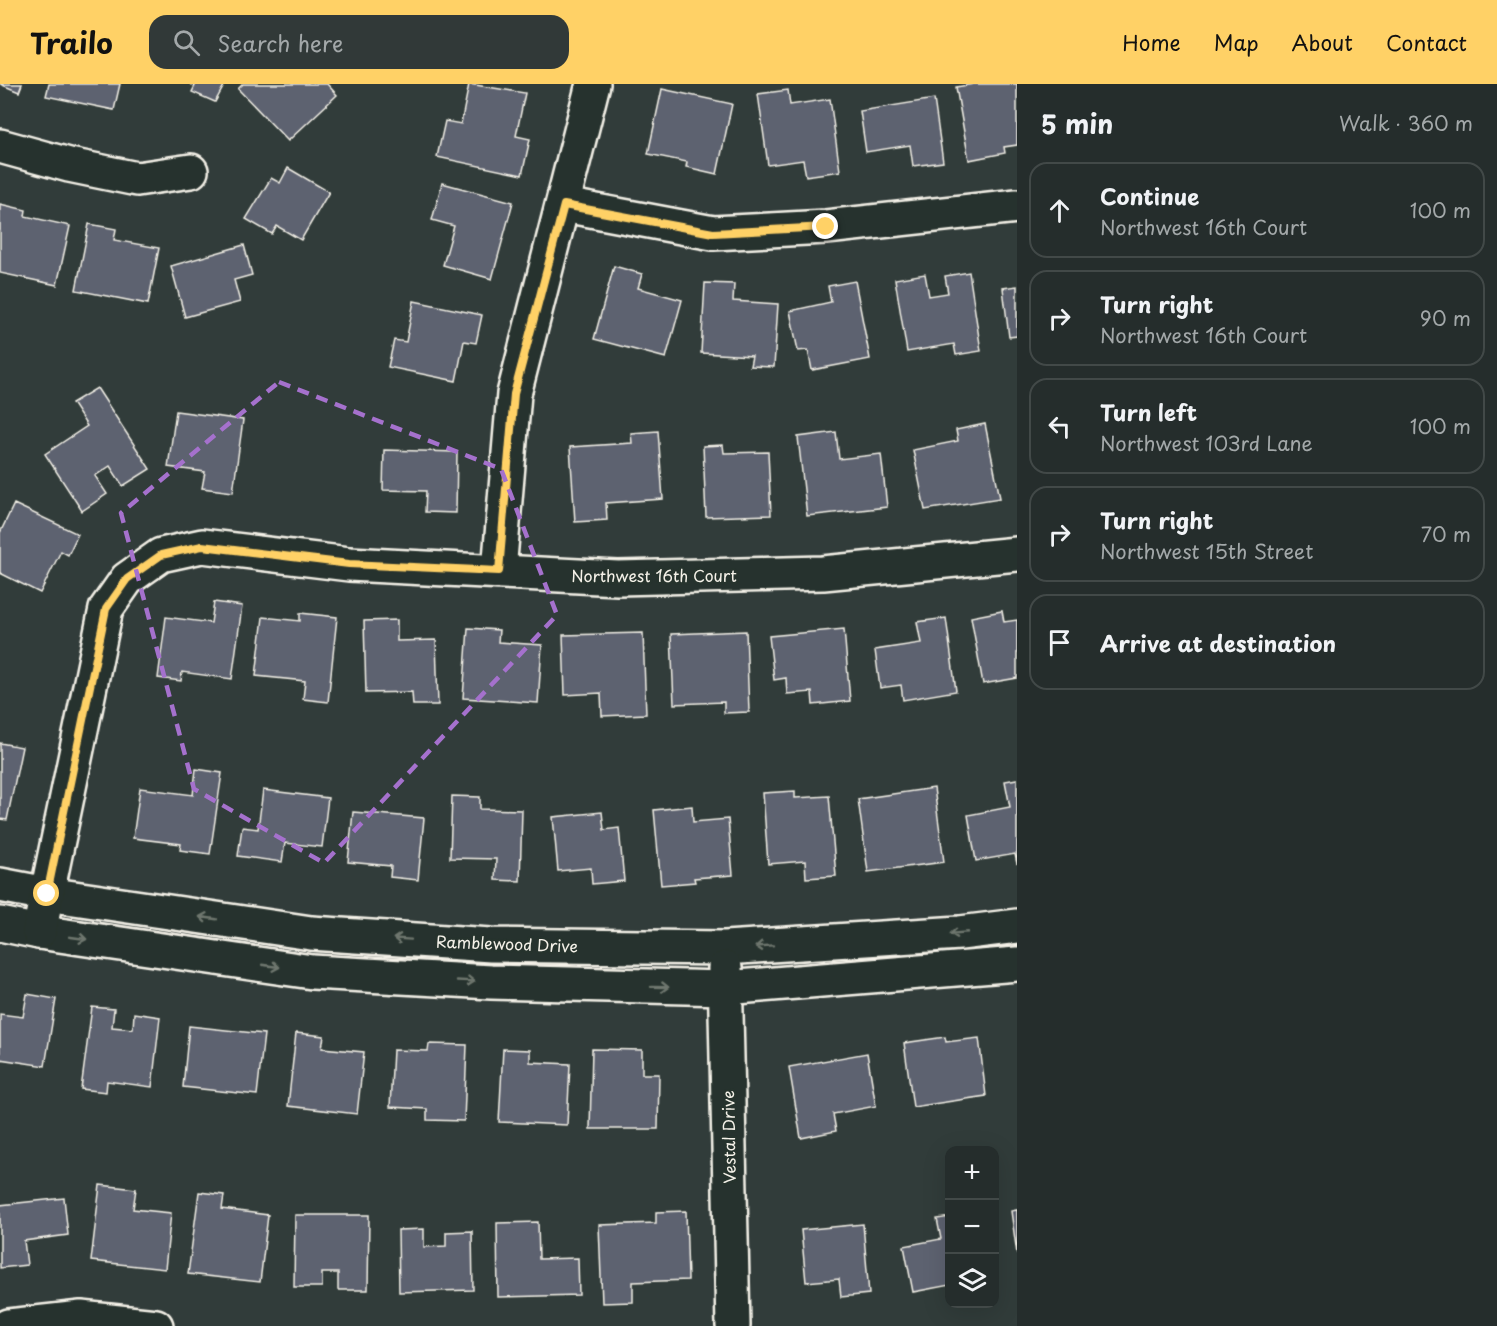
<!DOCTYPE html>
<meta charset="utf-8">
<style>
:root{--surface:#252d2c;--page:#313938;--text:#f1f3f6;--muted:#a3a8a9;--line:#424948;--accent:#ffd166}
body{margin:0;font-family:"Playpen Sans",sans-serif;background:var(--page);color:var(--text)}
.controls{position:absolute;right:18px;bottom:18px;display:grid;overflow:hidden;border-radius:12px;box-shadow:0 6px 24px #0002}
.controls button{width:54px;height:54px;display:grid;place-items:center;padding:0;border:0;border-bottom:2px solid var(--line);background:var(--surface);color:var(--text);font:30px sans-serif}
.stop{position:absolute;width:18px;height:18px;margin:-14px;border:4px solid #ffd166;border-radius:50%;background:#fff}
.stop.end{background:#ffd166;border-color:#fff;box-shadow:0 2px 6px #0008}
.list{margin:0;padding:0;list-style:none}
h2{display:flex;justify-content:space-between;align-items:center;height:78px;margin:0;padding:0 24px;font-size:26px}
h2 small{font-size:20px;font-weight:400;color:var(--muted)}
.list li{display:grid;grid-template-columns:39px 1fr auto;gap:18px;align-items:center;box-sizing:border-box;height:96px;margin:0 12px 12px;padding:0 12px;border:2px solid var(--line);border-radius:18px}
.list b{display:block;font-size:22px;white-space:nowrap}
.list p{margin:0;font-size:20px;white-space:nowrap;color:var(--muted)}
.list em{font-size:20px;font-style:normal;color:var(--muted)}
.icon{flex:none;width:33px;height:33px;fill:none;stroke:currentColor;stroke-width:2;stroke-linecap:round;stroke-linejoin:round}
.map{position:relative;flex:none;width:1017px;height:1242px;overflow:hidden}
header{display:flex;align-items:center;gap:36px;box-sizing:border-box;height:84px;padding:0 30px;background:var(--accent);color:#111}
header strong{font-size:28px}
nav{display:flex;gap:33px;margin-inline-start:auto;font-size:21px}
.search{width:420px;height:54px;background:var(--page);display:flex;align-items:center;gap:15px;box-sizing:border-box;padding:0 21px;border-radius:18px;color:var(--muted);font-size:22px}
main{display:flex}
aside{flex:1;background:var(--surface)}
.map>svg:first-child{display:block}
.building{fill:#5d6270;stroke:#f4f1e8;stroke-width:1.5}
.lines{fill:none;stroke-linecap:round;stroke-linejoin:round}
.minor-casing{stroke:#f4f1e8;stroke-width:38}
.minor{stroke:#26332d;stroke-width:33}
.oneway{stroke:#6e766e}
.route{stroke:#ffd166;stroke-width:8}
.marked{fill:none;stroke:#a571cd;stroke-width:4.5;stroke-dasharray:12 8;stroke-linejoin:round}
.labels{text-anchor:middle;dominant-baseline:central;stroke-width:5;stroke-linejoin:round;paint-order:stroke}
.street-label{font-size:16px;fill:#f4f1e8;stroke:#26332d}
</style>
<header>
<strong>Trailo</strong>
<div class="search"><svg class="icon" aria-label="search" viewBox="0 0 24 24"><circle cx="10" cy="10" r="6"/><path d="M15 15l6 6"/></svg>Search here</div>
<nav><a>Home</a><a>Map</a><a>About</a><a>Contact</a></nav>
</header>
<main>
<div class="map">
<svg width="1017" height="1242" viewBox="0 0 1017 1242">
<rect width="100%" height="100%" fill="#313c3a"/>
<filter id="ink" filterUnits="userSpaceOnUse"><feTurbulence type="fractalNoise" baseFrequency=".0167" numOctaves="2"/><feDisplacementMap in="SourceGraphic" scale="12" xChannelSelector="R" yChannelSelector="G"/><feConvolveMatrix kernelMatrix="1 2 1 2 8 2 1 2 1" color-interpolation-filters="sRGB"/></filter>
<g filter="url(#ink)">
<g class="building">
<polygon points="0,0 22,0 19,8"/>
<polygon points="49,0 120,0 114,26 46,12"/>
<polygon points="190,0 225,0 215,18 192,8 195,2"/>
<polygon points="243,0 327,0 337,11 288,57 238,5"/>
<polygon points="469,0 525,9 516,52 530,55 522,91 437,73 445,37 461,40"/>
<polygon points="974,0 1017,0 1017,61 1004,63 1005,69 969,76 956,3"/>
<polygon points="662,5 732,20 717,90 686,83 687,78 648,70"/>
<polygon points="788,6 790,21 830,15 840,87 806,92 803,76 768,81 758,10"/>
<polygon points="934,15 943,78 913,82 910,61 866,68 860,27"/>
<polygon points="288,84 329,108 301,156 277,142 272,150 246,135 271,94 280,99"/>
<polygon points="442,99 513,118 492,195 443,181 454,142 432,136"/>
<polygon points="0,120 26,126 25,132 70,142 57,201 0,189"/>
<polygon points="89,140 116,145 114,156 159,164 148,220 76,206"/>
<polygon points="244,161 252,191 234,196 240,218 185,233 171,182"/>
<polygon points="614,182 642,190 638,204 682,216 666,274 594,255"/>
<polygon points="969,188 981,267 956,271 954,260 907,268 895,195 925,190 929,212 948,209 945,192"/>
<polygon points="855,197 870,275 812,286 808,266 798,267 790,227 831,218 828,202"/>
<polygon points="705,199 734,200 733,217 778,220 774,283 750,282 752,272 701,269"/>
<polygon points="1017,202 1017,252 1009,253 1003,204"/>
<polygon points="414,217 482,231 476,259 464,257 456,297 388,283 394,256 406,258"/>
<polygon points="97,304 150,385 123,402 110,382 95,392 107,410 82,427 45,370 87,342 72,319"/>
<polygon points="176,327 243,336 233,408 202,404 205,388 168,383"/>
<polygon points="985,340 1000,414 925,426 913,366 958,357 956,346"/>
<polygon points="658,347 663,415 606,419 607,436 575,438 570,363 632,359 631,349"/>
<polygon points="836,348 839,375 881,370 887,423 807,432 798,353"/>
<polygon points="723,361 724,369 768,368 771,431 706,433 703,362"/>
<polygon points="384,366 457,368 456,429 425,428 426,407 383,406"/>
<polygon points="14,420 78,450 68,471 61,467 40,509 0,489 0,449"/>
<polygon points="214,518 242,522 232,595 182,588 181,597 158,594 166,533 211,539"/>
<polygon points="1002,527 1004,538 1017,536 1017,594 983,600 971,533"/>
<polygon points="300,529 337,533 328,618 303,615 305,597 256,592 263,533 300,537"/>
<polygon points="946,534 956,607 903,616 901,601 880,604 875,566 921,559 917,538"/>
<polygon points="397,536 397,557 436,556 438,621 413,621 412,608 366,609 364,537"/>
<polygon points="468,544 499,546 498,558 542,561 538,619 463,614"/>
<polygon points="844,545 850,617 813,621 812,608 787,610 786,594 774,596 769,552"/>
<polygon points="746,547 749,628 724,629 724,618 674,620 671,550"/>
<polygon points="643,549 646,630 602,632 601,609 565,611 563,551"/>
<polygon points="0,659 22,663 7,736 0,735"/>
<polygon points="196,685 222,689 210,770 180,766 181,760 133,754 140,704 193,711"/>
<polygon points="1017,695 1017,780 1015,770 976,777 968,731 1010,723 1005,697"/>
<polygon points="934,704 944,778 868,788 858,715"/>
<polygon points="263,706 328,714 322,763 285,759 282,778 238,772 242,743 258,745"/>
<polygon points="795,707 795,714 829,712 836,792 806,794 805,777 768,780 763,709"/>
<polygon points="452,712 480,713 480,725 522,726 520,797 495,796 496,775 450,774"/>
<polygon points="692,722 693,738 728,735 733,791 694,794 695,798 661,801 654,726"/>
<polygon points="353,728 424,734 418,796 390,793 391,782 348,778"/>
<polygon points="602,728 604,746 619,744 624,797 592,800 591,784 558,787 553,733"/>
<polygon points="27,910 56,915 45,982 0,975 0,930 23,933"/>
<polygon points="92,923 114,925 112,943 133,945 134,929 160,933 152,1003 107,997 106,1008 81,1005"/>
<polygon points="189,942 264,950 257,1011 183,1003"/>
<polygon points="296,949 324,952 322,964 364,968 357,1030 288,1022"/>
<polygon points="945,953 946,958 979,954 986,1012 913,1023 904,959"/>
<polygon points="429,960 467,961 464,1037 427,1036 427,1025 390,1023 393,966 428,967"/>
<polygon points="503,965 530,966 530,978 570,980 567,1041 499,1038"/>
<polygon points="592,965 642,966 642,990 659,990 658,1045 590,1045"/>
<polygon points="867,969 876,1022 833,1030 836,1047 801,1054 789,983"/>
<polygon points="100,1101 136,1105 133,1125 171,1129 165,1185 91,1177"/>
<polygon points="199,1108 224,1111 222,1125 268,1131 260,1198 188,1190"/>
<polygon points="64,1114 68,1151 24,1157 27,1181 0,1184 0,1121"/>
<polygon points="1017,1126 1017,1170 1011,1127"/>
<polygon points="686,1127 688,1196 633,1198 633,1218 602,1219 599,1141 656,1139 656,1128"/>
<polygon points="295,1131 369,1131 368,1206 338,1206 338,1189 322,1189 322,1203 294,1203"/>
<polygon points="950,1133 950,1201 913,1208 904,1162 941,1155 937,1135"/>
<polygon points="538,1138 539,1175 578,1174 579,1211 498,1213 497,1139"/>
<polygon points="863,1140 869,1210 841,1213 839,1195 806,1198 801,1146"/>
<polygon points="424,1145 424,1163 446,1162 446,1148 472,1147 473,1206 399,1208 398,1146"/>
</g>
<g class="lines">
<g class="minor-casing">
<g id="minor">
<polyline points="0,62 69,81 137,95 191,87"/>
<polyline points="564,121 713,149 826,143 1017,122"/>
<polyline points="499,487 514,310 593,0"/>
<polyline points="0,801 47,810 311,849 491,861 725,864 960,849 1017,842"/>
<polyline points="0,840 39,848 312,888 491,898 725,904 1017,880"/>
<polyline points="39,848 106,525 127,495 161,471 202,462 349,480 618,494 823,489 1017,470"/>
<polyline points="725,884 733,1242"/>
<polyline points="9,1242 81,1234 156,1242"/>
</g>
</g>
<use href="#minor" class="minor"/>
</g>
<defs><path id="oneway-shaft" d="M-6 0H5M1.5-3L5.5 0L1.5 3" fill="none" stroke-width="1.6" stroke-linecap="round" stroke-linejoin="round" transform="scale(1.5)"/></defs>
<g class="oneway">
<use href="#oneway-shaft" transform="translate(208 834) rotate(-172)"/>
<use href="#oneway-shaft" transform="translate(959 849) rotate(175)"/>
<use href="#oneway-shaft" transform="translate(78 854) rotate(8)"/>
<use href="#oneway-shaft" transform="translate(402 855) rotate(-176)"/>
<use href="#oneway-shaft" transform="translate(764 862) rotate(176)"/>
<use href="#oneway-shaft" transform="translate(271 882) rotate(8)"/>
<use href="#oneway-shaft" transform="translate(466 897) rotate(3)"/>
<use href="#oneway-shaft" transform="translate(660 903) rotate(1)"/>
</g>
</g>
<g class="lines" filter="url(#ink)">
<polyline class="route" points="47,810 106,525 127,495 161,471 202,462 349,480 499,487 514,310 564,121 713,149 826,143"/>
</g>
<path class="marked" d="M 279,298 L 501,385 L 557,531 L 324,779 L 194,705 L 121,429 Z"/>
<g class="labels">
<g class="street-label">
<text x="654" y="491">Northwest 16th Court</text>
<text transform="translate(507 859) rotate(2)">Ramblewood Drive</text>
<text transform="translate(728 1053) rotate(-91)">Vestal Drive</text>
</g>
</g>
</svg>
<div class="controls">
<button>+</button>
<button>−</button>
<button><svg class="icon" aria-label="layers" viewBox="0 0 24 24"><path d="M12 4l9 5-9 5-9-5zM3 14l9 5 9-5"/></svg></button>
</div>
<div class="stop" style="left:47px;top:810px"></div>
<div class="stop end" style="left:826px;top:143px"></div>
</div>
<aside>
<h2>5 min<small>Walk · 360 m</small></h2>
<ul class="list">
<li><svg class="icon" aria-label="ahead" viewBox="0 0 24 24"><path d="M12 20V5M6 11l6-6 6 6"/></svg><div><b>Continue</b><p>Northwest 16th Court</p></div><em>100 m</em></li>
<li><svg class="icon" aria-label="right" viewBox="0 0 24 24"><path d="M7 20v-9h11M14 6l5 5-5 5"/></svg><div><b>Turn right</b><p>Northwest 16th Court</p></div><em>90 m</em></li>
<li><svg class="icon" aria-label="left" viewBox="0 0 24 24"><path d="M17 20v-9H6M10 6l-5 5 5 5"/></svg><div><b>Turn left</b><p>Northwest 103rd Lane</p></div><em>100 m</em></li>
<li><svg class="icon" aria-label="right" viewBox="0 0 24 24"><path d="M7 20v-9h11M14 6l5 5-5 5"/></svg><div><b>Turn right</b><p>Northwest 15th Street</p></div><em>70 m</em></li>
<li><svg class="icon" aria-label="arrive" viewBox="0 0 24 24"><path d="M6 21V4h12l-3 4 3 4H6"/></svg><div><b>Arrive at destination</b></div></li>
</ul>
</aside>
</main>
